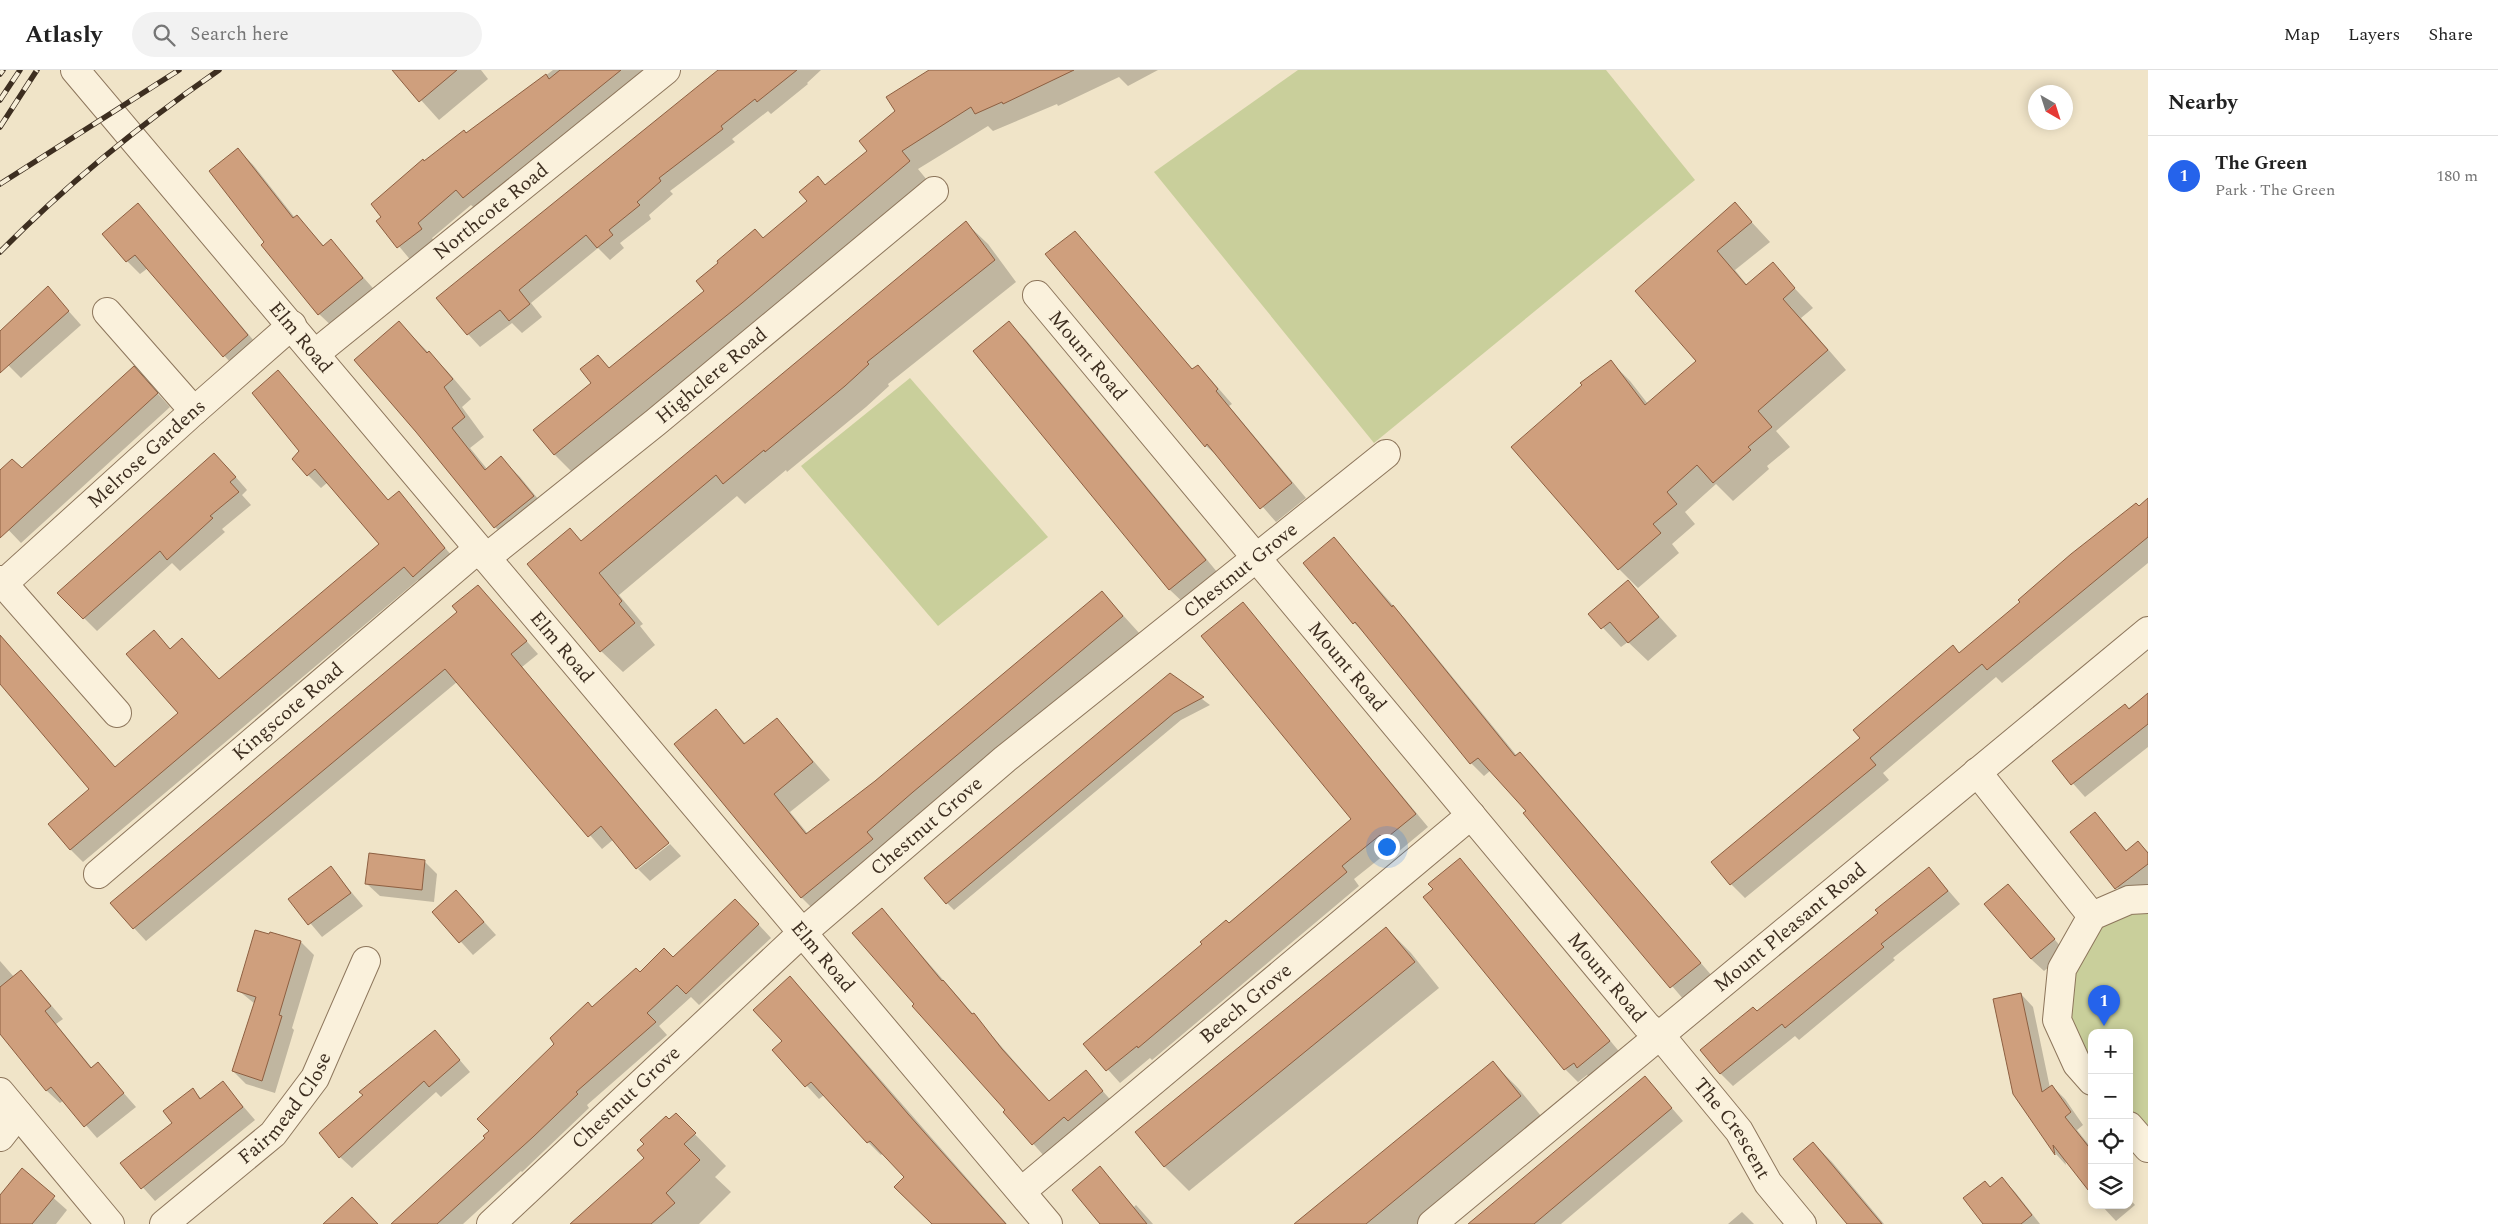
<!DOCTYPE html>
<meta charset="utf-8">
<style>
:root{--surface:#fff;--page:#f2f2f2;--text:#222;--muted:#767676;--line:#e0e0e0;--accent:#2563eb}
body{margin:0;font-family:Spectral,serif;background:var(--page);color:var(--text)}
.controls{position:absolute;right:15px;bottom:15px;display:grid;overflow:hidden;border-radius:10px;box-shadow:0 2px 12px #0003}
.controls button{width:45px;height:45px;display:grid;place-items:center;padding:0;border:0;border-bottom:1px solid var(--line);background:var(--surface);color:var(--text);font:25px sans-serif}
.compass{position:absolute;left:2028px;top:15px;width:45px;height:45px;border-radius:50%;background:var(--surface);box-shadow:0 2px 12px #0003;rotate:141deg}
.you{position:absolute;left:1386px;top:776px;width:18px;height:18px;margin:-12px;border:4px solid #fff;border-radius:50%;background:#1a73e8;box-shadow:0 0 0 8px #1a73e833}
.badge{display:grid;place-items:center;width:32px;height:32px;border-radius:50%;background:var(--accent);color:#fff;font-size:16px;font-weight:700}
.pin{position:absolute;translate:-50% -41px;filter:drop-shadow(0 1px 2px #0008)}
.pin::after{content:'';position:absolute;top:26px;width:18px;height:15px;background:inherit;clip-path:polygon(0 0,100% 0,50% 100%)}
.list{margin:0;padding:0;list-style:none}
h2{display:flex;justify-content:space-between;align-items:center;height:65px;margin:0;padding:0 20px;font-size:21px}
h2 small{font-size:16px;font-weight:400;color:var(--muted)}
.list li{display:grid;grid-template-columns:32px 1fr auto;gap:15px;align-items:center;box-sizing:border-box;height:80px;padding:0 20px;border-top:1px solid var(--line)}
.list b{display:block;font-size:19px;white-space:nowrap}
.list p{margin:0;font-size:16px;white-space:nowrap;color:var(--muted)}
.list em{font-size:16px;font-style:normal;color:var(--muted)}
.icon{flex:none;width:28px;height:28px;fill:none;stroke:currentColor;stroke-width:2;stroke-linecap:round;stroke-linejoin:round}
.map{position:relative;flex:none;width:2148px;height:1154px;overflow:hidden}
header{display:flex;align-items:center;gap:30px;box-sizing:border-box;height:70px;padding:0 25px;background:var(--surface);border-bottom:1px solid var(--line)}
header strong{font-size:24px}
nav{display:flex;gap:28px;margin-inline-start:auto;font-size:18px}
.search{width:350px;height:45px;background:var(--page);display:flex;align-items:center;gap:12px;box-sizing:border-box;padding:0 18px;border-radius:28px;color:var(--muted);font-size:19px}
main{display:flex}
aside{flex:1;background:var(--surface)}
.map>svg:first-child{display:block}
.green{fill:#c9cf9b}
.shadow{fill:#0003}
.building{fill:#cf9f7d;stroke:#8d5f41}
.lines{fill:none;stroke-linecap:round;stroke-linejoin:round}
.minor-casing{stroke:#8d765c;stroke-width:30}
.minor{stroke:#faf1dc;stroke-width:28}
.rail-casing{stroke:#3d2e20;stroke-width:5.5}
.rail{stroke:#f7eed8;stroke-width:4;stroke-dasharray:11;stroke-linecap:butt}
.labels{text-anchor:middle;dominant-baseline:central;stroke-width:4;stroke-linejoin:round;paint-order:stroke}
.street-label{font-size:20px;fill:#3d2e20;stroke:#f7eed8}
</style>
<header>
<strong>Atlasly</strong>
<div class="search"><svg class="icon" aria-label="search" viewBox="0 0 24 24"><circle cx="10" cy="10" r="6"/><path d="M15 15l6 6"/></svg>Search here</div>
<nav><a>Map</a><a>Layers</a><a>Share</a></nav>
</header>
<main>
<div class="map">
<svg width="2148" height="1154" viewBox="0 0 2148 1154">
<rect width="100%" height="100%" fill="#f0e4c8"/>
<g class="green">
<polygon points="1298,0 1606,0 1695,110 1374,373 1154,102"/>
<polygon points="910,308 1048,467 938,556 801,396"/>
<polygon points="2148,829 2148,1078 2129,1056 2129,963 2092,963 2092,1011 2077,994 2062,899 2092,846"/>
</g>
<g class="shadow">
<polygon points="394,0 481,0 488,9 439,50"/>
<polygon points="553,0 655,0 479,142 471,135 432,168 436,174 413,193 378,151 424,92 514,30"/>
<polygon points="720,0 821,0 807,13 808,14 771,44 768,41 732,69 735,72 670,121 673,124 649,145 651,149 620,173 624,178 610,190 598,178 531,233 542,247 522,263 512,253 480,277 468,264"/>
<polygon points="931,0 1158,0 1128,16 1119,7 1058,36 1057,34 993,61 988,56 918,99 927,110 760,250 572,402 554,384 593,314 598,287 610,299 706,221 763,169 869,81 897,41"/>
<polygon points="238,79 254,96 295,148 297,147 324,176 331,171 379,225 336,260 319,244 266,172"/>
<polygon points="138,134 260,278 236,299 148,198 140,204 127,191"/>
<polygon points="1735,134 1770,172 1735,200 1747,215 1772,194 1813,238 1801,248 1846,300 1776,361 1790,377 1767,396 1769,399 1733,431 1716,414 1685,442 1695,454 1672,474 1679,483 1638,518 1619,499 1611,292 1630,311 1648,334 1698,291 1637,221"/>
<polygon points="966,153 988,174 1016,212 888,314 889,316 866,337 787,402 786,400 745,434 737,426 619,525 643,554 640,556 655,575 623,602 601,581 528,494 582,472"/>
<polygon points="1075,162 1193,300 1197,296 1212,311 1232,334 1229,336 1306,428 1276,452 1221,389 1206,376"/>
<polygon points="48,218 81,255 21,308 0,287 0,263"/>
<polygon points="399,253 448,302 471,329 462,337 484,367 470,378 487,399 501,388 520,407 552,446 514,476 495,457 417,361"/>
<polygon points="1009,253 1026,270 1222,508 1187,536 1170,520 974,281"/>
<polygon points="278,302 389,431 399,423 457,492 426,518 418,510 83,792 70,779 90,719 0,613 0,565 116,698 180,644 153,561 171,580 195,582 220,610 380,474 328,412 321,418 308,405"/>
<polygon points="146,311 170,337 21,473 0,451 0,401 22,400"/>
<polygon points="227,397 247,420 242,425 251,435 222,459 225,462 180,501 172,493 97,561 59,523"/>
<polygon points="2148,430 2148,493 2002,613 1996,607 1883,703 1889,710 1745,828 1731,814 1713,792 1861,668 1953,577 1960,584"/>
<polygon points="1334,469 1406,550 1517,686 1520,683 1533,696 1712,906 1684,930 1524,743 1527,741 1491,700 1484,706 1471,693 1367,565 1354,553"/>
<polygon points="1628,512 1677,566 1648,591 1628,572 1621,577 1590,544"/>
<polygon points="478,516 538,584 522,597 669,772 637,797 614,769 602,779 457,612 146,871 134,858 459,542"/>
<polygon points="1102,522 1140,564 819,845 802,828 675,674 715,641 746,674 777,649 830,710 790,742 808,764 875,712"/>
<polygon points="1242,533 1428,757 1398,782 1393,778 1354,809 1359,816 1152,990 1150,988 1120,1013 1085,974 1352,749"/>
<polygon points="1170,605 1210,635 1181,650 954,840 947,833"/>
<polygon points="2148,624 2148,677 2085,727 2054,692"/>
<polygon points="2095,743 2127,781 2138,773 2148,782 2148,816 2129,831 2072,762"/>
<polygon points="670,774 681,786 650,811 638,799"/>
<polygon points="1460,790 1622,985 1591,1009 1587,1005 1578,1012 1565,999 1425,827"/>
<polygon points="424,791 437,804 434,832 380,826 367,814"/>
<polygon points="331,798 363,836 322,867 290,829"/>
<polygon points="1929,798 1960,834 1893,888 1895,890 1799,970 1795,966 1733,1016 1720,1003 1757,943 1879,843"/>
<polygon points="2020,828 2066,883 2044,901 2031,889"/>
<polygon points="469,835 496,865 473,885 434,842"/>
<polygon points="882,840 1050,1032 1086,1002 1115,1035 1045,1087 1005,1042 1006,1041 916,934"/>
<polygon points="748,843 771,868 699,935 691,927 659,956 667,965 587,1035 589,1038 522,1102 521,1101 463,1154 393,1154 487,1068 592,939 640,903 673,889"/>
<polygon points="1386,858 1411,883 1439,918 1189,1121 1164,1096"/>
<polygon points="271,863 301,872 314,885 292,958 294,960 275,1023 246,1014 233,1001 255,934 238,920"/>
<polygon points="0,891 14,907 21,902 33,914 63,949 56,954 92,998 98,994 136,1037 97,1068 64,1030 60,1033 47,1021 0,959"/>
<polygon points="790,908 803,921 1007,1154 930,1154 932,1153 906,1107 883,1083 881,1085 868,1072 824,1025 819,1029 774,980 784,971"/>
<polygon points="2021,924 2033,937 2050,1018 2052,1016 2065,1029 2083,1055 2077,1060 2092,1079 2092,1123 2065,1089 2066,1095 2056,1084 2014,1024"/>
<polygon points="446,974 470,1002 441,1027 436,1022 352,1098 340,1087"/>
<polygon points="1493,993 1518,1018 1546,1052 1421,1154 1296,1154"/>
<polygon points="1645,1007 1683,1051 1561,1154 1470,1154"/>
<polygon points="223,1013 255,1050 155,1131 122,1094 174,1053 192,1020 202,1029"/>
<polygon points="676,1045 726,1096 715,1107 731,1122 699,1154 572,1154 646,1088"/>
<polygon points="1813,1073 1832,1092 1884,1154 1848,1154"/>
<polygon points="1100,1098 1134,1137 1136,1135 1153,1154 1102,1154"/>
<polygon points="22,1100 67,1140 56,1154 0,1154 0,1127"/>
<polygon points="2002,1109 2015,1122 2040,1154 1985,1154 1991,1118"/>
<polygon points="2129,1128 2135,1135 2116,1151 2101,1135 2129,1135"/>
<polygon points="1742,1142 1754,1154 1728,1154"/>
</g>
<g class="building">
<polygon points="392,0 457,0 419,32"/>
<polygon points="560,0 621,0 463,128 456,120 418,153 422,159 397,178 376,151 381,147 371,134 423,89 424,91 464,60 466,63 546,4 549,9"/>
<polygon points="718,0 797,0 757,32 755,29 721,56 723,59 659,108 661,111 637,132 640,135 609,160 613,165 597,178 586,165 519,220 530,234 509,251 500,240 467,265 436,228"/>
<polygon points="929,0 1074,0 1003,34 1002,32 975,44 971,37 902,81 910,91 742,233 554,385 533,360 591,313 580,299 598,285 609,298 704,221 696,211 718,193 717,191 755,159 763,168 807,131 799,122 818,106 825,115 867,81 859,71 895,41 886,27"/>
<polygon points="238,78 293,148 297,145 323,176 331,169 363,208 318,245 261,175 264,172 209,101"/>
<polygon points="1735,132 1752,152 1717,181 1746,215 1773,192 1795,218 1783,229 1828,280 1758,341 1772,357 1748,377 1751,380 1713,413 1697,395 1667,422 1677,434 1653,454 1661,463 1618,500 1511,377 1582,315 1580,313 1611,290 1645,335 1696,291 1635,221"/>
<polygon points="138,133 248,265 223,287 135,185 126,192 102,164"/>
<polygon points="966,151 995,190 867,292 869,294 845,316 765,382 764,380 723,414 716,405 599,503 622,531 619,534 635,553 600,582 527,494 570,458 581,471"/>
<polygon points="1075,161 1192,299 1198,295 1218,319 1216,321 1292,413 1260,439 1207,374 1205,377 1045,184"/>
<polygon points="48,216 69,241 0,303 0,261"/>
<polygon points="399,251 427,283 429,281 453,309 444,317 465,347 452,358 485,400 501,386 534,426 494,458 416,362 354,290"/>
<polygon points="1009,251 1206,490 1169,520 973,281"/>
<polygon points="134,296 158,323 0,468 0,400 12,389 22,398"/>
<polygon points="278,300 388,430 399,421 445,478 413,507 404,497 70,780 48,754 89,719 0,614 0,565 115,697 178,643 126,584 154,560 170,579 182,568 219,609 379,474 315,399 307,406 292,389 299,381 252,323"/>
<polygon points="214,383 236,407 230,412 239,422 210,446 213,448 167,490 160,481 83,549 57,523"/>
<polygon points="2148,428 2148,467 1987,600 1982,594 1870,688 1876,695 1730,815 1711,792 1860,668 1853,660 1953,575 1959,583 2020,532 2018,530 2071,484 2136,433 2139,436"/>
<polygon points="1334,467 1392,537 1393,535 1515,686 1520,682 1701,893 1670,918 1523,743 1526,741 1478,688 1470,694 1355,552 1353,554 1303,493"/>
<polygon points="1628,510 1659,547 1628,573 1610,552 1601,559 1588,544"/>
<polygon points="478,515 527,571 511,584 669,773 636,799 601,756 588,767 445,599 133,859 110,833 457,542 452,536"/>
<polygon points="1102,521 1123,546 913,722 867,762 873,769 801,828 674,674 716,639 744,674 777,648 813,692 774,724 806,764 875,711"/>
<polygon points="1243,532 1416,744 1384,770 1380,765 1342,796 1347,802 1138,978 1137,976 1106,1001 1083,974 1202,874 1200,872 1226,850 1229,853 1351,749 1201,566"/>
<polygon points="1170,603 1204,627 1174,643 946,834 924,808"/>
<polygon points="2148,623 2148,654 2071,715 2052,691 2125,634 2129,639"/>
<polygon points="2095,742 2126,781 2138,771 2148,783 2148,794 2115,819 2070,762"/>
<polygon points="369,783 425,790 422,820 365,814"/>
<polygon points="1460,788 1610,971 1577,998 1574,993 1564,1000 1423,827 1433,819 1428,814"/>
<polygon points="331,796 351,823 308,855 288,829"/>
<polygon points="1929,797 1948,821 1881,874 1884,877 1785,958 1782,954 1720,1004 1700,980 1753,937 1757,941 1878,843 1875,840"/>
<polygon points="2008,814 2055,869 2031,889 1984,834"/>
<polygon points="456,820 484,852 459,873 432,842"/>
<polygon points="735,829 759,854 686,924 677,915 647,943 656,952 576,1022 578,1024 533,1067 437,1154 391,1154 485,1068 483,1066 489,1061 477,1049 554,974 550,968 588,932 592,937 636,898 640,902 664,878 673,887"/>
<polygon points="882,838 942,911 943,910 972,944 974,943 1002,979 1049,1031 1086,1000 1103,1021 1068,1051 1064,1047 1032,1075 1003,1042 1005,1040 912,936 914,934 852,863"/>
<polygon points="1386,857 1415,892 1164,1097 1135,1062"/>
<polygon points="255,860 269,864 270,862 301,871 279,945 282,946 262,1011 232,1001 256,927 237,921"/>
<polygon points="21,900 51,936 45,941 91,998 98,992 124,1023 84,1057 51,1017 46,1021 0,964 0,917"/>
<polygon points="790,906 908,1044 1006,1154 932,1154 894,1117 904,1107 870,1071 867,1073 811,1012 805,1017 772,980 782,971 753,940"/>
<polygon points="2021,923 2042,1022 2052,1015 2071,1042 2065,1047 2092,1081 2092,1125 2053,1075 2055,1085 2013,1024 1993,929"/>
<polygon points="435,960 460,990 429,1017 424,1011 339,1088 319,1063 363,1025 359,1022"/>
<polygon points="1493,991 1521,1026 1366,1154 1294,1154"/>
<polygon points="1645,1006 1672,1038 1534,1154 1468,1154"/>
<polygon points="223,1011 243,1037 141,1119 120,1093 172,1053 163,1041 193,1018 200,1029"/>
<polygon points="676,1043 696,1063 684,1074 700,1090 666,1123 675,1133 651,1154 570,1154 644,1088 637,1080 644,1074 640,1070 666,1046 669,1049"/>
<polygon points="1813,1072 1882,1154 1847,1154 1793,1089"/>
<polygon points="1100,1096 1147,1154 1100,1154 1072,1120"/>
<polygon points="22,1098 55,1126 32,1154 0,1154 0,1125"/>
<polygon points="2002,1107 2032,1145 2021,1154 1983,1154 1963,1128 1985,1111 1990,1117"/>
<polygon points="352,1127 378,1154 323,1154"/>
</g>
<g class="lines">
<g class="minor-casing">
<g id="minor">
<path id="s1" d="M 75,0 L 1048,1154"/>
<path id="s2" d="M 1037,225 L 1646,955 L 1669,976 L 1739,1061 L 1768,1113 L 1802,1154"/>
<polyline points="107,242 194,341"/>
<path id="s3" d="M 316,283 L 666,0"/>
<path id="s4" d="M 486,488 L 656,352 L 934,121"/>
<polyline points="0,510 117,643"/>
<path id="s5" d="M 3,514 L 194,341 L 292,255"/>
<polyline points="1977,702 2092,846"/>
<path id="s6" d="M 98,804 L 478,479"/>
<polyline points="2092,1011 2077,994 2057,950 2062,899 2092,846 2129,830 2148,829"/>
<polyline points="0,1022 110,1154"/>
<polyline points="2129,1056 2148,1078"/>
<polyline points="0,1067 18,1044"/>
<path id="s7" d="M 1022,1121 L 1471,745"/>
<path id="s8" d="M 164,1154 L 273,1064 L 315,1008 L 366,891"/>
<path id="s9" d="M 491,1154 L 802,863 L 1005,689 L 1386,384"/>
<path id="s10" d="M 1432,1154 L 2148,561"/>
</g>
</g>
<use href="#minor" class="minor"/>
<g class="rail-casing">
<g id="rail">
<polyline points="0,4 3,0"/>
<polyline points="0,30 20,0"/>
<polyline points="0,57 37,0"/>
<polyline points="0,114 179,0"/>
<path d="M 0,182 C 67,114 141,54 219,0"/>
</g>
</g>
<use href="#rail" class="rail"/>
</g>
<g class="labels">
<g class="street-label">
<text stroke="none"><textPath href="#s3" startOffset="225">Northcote Road</textPath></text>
<text stroke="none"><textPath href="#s1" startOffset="350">Elm Road</textPath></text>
<text stroke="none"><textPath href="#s2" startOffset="79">Mount Road</textPath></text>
<text stroke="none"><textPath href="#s4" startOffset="290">Highclere Road</textPath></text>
<text stroke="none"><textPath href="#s5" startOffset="194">Melrose Gardens</textPath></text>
<text stroke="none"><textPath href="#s9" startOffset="995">Chestnut Grove</textPath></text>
<text stroke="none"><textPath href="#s1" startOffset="755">Elm Road</textPath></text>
<text stroke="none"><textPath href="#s2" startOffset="484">Mount Road</textPath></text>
<text stroke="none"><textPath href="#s6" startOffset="250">Kingscote Road</textPath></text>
<text stroke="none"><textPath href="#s9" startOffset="590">Chestnut Grove</textPath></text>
<text stroke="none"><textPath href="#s10" startOffset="465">Mount Pleasant Road</textPath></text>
<text stroke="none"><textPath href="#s1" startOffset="1160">Elm Road</textPath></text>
<text stroke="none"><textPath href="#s2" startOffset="889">Mount Road</textPath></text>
<text stroke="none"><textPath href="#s7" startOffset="292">Beech Grove</textPath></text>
<text stroke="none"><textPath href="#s9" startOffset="185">Chestnut Grove</textPath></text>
<text stroke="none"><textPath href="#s8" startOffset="169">Fairmead Close</textPath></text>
<text stroke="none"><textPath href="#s2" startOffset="1086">The Crescent</textPath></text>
</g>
</g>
</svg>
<div class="controls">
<button>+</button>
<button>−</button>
<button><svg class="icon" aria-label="locate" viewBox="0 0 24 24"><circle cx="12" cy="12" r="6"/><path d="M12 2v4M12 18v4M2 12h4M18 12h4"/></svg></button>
<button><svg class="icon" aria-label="layers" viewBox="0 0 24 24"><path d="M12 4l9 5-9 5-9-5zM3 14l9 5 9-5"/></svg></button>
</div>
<svg class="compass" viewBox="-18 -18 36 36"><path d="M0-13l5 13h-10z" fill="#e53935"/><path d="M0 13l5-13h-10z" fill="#767676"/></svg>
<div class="you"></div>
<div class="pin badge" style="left:2104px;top:956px">1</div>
</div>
<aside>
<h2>Nearby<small></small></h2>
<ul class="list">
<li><span class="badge">1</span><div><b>The Green</b><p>Park · The Green</p></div><em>180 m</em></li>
</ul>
</aside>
</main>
